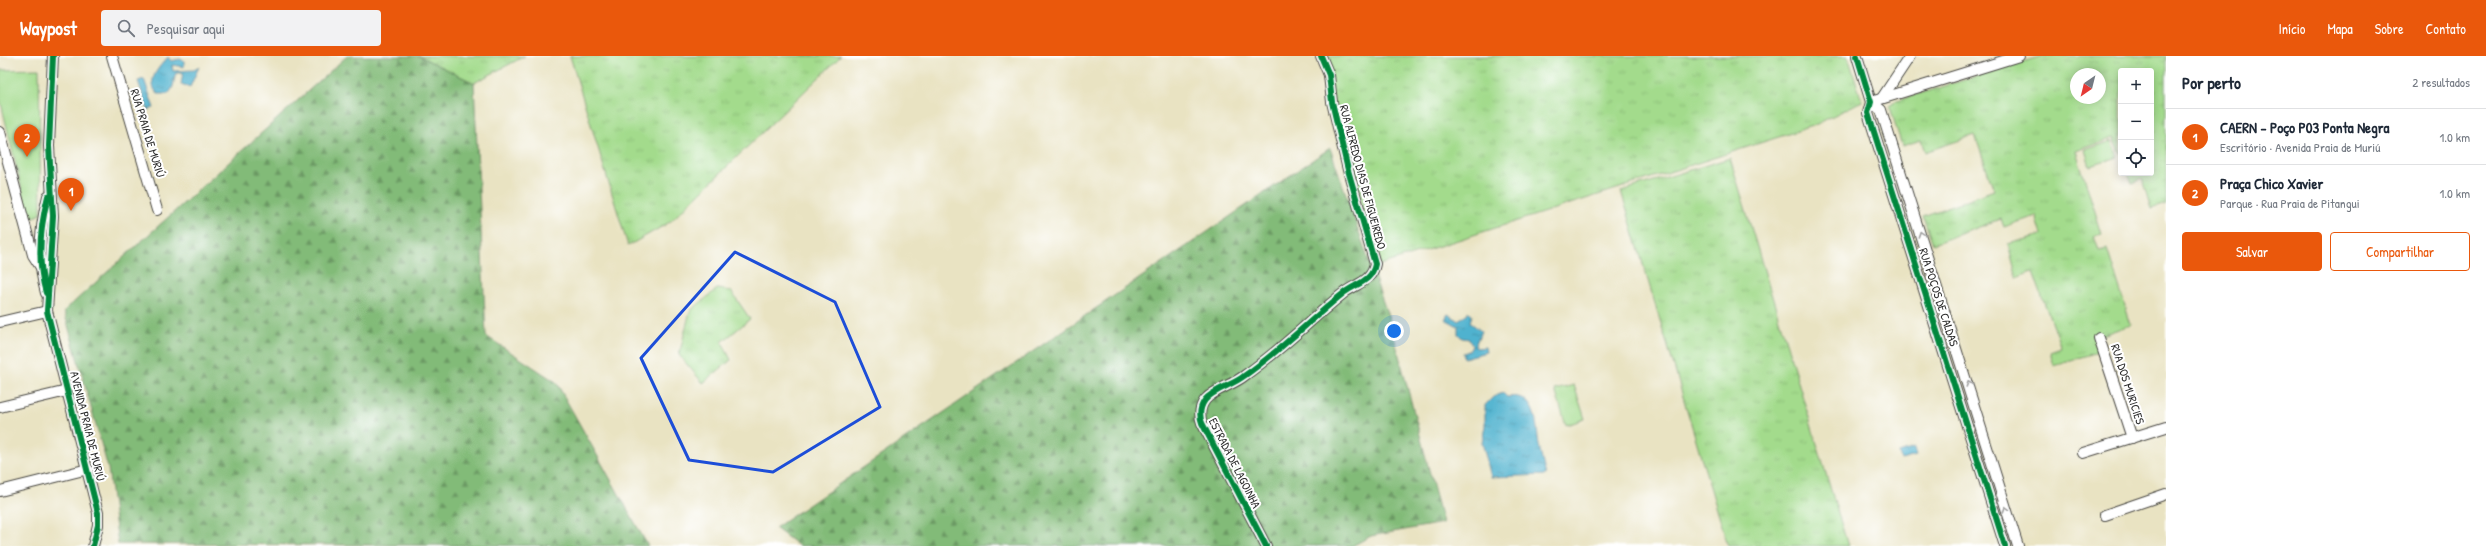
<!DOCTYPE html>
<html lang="pt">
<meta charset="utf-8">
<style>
:root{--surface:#fff;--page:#f2f2f3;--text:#1f2937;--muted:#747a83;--line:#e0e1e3;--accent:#ea580c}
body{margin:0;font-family:"Patrick Hand",sans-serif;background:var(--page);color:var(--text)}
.controls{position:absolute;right:12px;top:12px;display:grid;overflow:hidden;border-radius:4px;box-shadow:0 2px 10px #0003}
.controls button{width:36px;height:36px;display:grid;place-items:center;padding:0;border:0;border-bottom:1px solid var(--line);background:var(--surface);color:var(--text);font:20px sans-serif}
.compass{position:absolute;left:2070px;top:12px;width:36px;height:36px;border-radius:50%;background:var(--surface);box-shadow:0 2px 10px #0003;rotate:215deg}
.you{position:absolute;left:1394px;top:275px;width:14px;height:14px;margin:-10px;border:3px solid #fff;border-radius:50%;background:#1a73e8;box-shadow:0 0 0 6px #1a73e833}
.badge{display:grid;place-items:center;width:26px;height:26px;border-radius:50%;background:var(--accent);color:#fff;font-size:13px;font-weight:700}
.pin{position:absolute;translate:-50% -33px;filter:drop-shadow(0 1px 2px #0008)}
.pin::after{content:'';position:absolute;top:21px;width:14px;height:12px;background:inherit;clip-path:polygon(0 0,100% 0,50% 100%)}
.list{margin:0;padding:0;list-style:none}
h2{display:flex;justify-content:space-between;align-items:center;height:52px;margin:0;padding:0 16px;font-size:17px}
h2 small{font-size:13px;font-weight:400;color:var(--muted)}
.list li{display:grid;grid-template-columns:26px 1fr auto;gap:12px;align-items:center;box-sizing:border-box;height:56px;padding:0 16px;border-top:1px solid var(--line)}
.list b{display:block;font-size:15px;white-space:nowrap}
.list p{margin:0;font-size:13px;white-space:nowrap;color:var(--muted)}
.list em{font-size:13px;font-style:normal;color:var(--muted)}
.actions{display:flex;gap:8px;padding:12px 16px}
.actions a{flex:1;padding:9px 0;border:1px solid var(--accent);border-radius:4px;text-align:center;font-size:14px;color:var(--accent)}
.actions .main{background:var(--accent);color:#fff}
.icon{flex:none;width:22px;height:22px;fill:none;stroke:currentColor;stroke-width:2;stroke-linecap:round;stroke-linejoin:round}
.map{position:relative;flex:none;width:2166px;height:490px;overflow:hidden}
header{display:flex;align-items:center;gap:24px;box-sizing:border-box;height:56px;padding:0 20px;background:var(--accent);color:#fff}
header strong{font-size:19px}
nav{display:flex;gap:22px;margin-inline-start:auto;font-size:14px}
.search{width:280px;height:36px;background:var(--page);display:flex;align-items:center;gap:10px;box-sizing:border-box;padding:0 14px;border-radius:4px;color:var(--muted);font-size:15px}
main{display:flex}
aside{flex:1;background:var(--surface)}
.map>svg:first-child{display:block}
.grass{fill:url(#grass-tufts);stroke:#67835c;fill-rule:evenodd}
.forest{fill:url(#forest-firs);stroke:#567352}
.green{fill:#a3db8c;stroke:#67835c}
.water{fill:url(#water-ripples);stroke:#3e6e7d}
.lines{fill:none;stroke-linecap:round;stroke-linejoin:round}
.street-casing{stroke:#484742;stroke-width:12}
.street{stroke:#fff;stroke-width:10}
.cycleway-casing{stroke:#fff;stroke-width:8}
.cycleway{stroke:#00873e;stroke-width:6}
.oneway{stroke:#a0a0a0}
.marked{fill:none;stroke:#1d4ed8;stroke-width:3;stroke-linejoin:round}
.labels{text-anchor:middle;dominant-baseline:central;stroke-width:4;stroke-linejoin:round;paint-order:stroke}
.street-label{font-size:12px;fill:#2b2b2b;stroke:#fff}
</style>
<header>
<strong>Waypost</strong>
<div class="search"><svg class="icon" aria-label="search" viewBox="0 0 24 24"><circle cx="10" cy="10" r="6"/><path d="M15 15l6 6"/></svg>Pesquisar aqui</div>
<nav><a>Início</a><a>Mapa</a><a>Sobre</a><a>Contato</a></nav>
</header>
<main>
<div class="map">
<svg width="2166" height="490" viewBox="0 0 2166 490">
<defs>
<pattern id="grass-tufts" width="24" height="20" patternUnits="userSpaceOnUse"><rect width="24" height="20" fill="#a3db8c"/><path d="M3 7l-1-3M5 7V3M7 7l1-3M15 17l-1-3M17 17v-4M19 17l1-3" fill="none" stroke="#8cbc79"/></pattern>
<pattern id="forest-firs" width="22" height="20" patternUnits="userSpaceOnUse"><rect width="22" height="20" fill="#82bb78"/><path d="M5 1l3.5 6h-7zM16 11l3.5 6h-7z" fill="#6b9863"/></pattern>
<pattern id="water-ripples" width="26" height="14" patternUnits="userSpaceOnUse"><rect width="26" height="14" fill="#50b2cf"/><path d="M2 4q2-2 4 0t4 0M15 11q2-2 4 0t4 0" fill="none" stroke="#4391a8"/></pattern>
</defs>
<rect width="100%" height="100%" fill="#fff"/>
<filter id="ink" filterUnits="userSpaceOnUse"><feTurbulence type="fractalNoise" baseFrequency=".025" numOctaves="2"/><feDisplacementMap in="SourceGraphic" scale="8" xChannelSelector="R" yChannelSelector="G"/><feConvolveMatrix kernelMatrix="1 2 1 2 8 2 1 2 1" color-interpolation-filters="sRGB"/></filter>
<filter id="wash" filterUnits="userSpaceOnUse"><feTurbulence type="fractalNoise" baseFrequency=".012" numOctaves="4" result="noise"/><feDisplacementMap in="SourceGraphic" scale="16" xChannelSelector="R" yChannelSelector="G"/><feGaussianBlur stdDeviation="0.9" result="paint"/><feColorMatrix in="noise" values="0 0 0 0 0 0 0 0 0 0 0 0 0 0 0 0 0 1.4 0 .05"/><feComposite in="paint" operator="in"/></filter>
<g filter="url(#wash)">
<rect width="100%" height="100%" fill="#e9e3c2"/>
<g class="grass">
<polygon points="419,0 525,0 474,27"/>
<polygon points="570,0 841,0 670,166 628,190"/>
<polygon points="1321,0 1848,0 1862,45 1813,70 1377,210"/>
<path d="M 2042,0 L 2166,0 L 2166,148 L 2151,153 L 2142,123 L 2132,127 L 2128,117 L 2151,117 L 2151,15 L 2121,15 L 2121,99 L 2114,82 L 2076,95 L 2102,178 L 2094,180 L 2099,195 L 2107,193 L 2131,269 L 2094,282 L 2098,296 L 2054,309 L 2050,296 L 2061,292 L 2033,216 L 2017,222 L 2008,188 L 2042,179 L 2036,160 L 2004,171 L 2001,163 L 1933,188 L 1923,160 L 1994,134 L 1975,79 L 1925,96 L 1921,84 L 1902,90 L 1890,51 L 1893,46 ZM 2076,18 L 2100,18 L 2100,42 L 2076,42 Z"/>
<polygon points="1730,102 1848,490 1728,490 1621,135"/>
<polygon points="717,233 731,235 750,263 722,286 731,304 703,327 679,299 690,255"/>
</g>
<g class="forest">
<polygon points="347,0 419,0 474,27 486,280 556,326 648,490 118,488 108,412 64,255"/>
<polygon points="1330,92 1391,269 1443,467 1371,480 1352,490 799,490 775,472"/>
</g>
<g class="green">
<polygon points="39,13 41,158 29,163 0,43 0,14"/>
<polygon points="2112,85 2118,101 2090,110 2085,94"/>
<polygon points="1574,329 1585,363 1566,369 1555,334"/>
</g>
<g class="water">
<path d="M 168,1 L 171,5 L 180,3 L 184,5 L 184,11 L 172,9 L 173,15 L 194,14 L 199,11 L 190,31 L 181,28 L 183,17 L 176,17 C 173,26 175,31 168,38 L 158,38 C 145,25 159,11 168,1 Z"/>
<polygon points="144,23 154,52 148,54 138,25"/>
<polygon points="1468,255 1472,259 1470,266 1481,275 1475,290 1477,292 1485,291 1486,296 1464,302 1463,297 1469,295 1472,290 1469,283 1462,282 1458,278 1458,270 1445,263 1448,258 1458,264 1468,258"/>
<path d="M 1503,337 L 1507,341 C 1537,336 1536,368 1539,389 C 1541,399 1543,409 1546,419 L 1491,421 L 1482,386 L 1485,370 L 1485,349 L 1493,341 Z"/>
<polygon points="1914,392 1916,400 1901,404 1899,397"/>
</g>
</g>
<g filter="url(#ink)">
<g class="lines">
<g class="street-casing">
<g id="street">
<polyline points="53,0 49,90 53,160 47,255 98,457 98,469 93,490"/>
<polyline points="112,0 157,154"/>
<polyline points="1857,0 1871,46 1868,57 2005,490"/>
<polyline points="1882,42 1910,0"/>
<polyline points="1871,46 1881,54 2018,490"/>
<polyline points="1871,46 2019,0"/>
<polyline points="0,76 33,199 42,213"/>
<path d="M 46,237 C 37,206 40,171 48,140"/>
<polyline points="0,266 47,255"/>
<polyline points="2099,282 2132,382"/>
<polyline points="0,351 67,335"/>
<polyline points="2083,397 2166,371"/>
<polyline points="0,435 88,413"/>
<polyline points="2105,459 2166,438"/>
<path d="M 1266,490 L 1202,367 C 1199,359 1200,351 1205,344 C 1214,333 1233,329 1244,320 C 1280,295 1311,263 1345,236 C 1358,227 1372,225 1375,208 L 1348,114 L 1332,46 L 1329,19 L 1321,0"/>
</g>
</g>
<use href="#street" class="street"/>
<g class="cycleway-casing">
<g id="cycleway">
<polyline points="53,0 49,90 53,160 47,255 98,457 98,469 93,490"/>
<polyline points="1857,0 1871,46 1868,57 2005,490"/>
<path d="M 46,237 C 37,206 40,171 48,140"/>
<path d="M 1266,490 L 1202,367 C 1199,359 1200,351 1205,344 C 1214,333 1233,329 1244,320 C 1280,295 1311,263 1345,236 C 1358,227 1372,225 1375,208 L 1348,114 L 1332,46 L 1329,19 L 1321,0"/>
</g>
</g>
<use href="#cycleway" class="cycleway"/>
</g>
<defs><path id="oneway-chevron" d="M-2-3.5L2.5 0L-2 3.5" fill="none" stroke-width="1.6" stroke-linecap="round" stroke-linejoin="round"/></defs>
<g class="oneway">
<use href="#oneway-chevron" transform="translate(1921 178) rotate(-108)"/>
<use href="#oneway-chevron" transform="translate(1969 328) rotate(-107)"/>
<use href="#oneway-chevron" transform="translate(2006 453) rotate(-107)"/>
</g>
</g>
<path class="marked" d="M 735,196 L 835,246 L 880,351 L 773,416 L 689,404 L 641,302 Z"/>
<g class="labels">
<g class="street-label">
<text transform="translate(148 77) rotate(73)">RUA PRAIA DE MURIÚ</text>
<text transform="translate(1363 121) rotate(75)">RUA ALFREDO DIAS DE FIGUEIREDO</text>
<text transform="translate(1939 241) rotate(72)">RUA POÇOS DE CALDAS</text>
<text transform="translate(2128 328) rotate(72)">RUA DOS MURICIES</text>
<text transform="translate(88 370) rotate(76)">AVENIDA PRAIA DE MURIÚ</text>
<text transform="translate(1235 407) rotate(63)">ESTRADA DE LAGOINHA</text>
</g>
</g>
</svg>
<div class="controls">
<button>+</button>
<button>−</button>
<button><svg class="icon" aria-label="locate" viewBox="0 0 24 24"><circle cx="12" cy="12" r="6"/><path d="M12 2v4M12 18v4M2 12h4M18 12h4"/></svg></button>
</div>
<svg class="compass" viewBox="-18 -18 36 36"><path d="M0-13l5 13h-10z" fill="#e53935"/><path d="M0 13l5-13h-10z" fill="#747a83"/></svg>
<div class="you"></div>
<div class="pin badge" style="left:71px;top:155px">1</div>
<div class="pin badge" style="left:27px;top:101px">2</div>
</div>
<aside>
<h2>Por perto<small>2 resultados</small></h2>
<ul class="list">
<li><span class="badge">1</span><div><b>CAERN - Poço P03 Ponta Negra</b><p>Escritório · Avenida Praia de Muriú</p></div><em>1.0 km</em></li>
<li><span class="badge">2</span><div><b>Praça Chico Xavier</b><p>Parque · Rua Praia de Pitangui</p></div><em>1.0 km</em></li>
</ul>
<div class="actions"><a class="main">Salvar</a><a>Compartilhar</a></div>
</aside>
</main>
